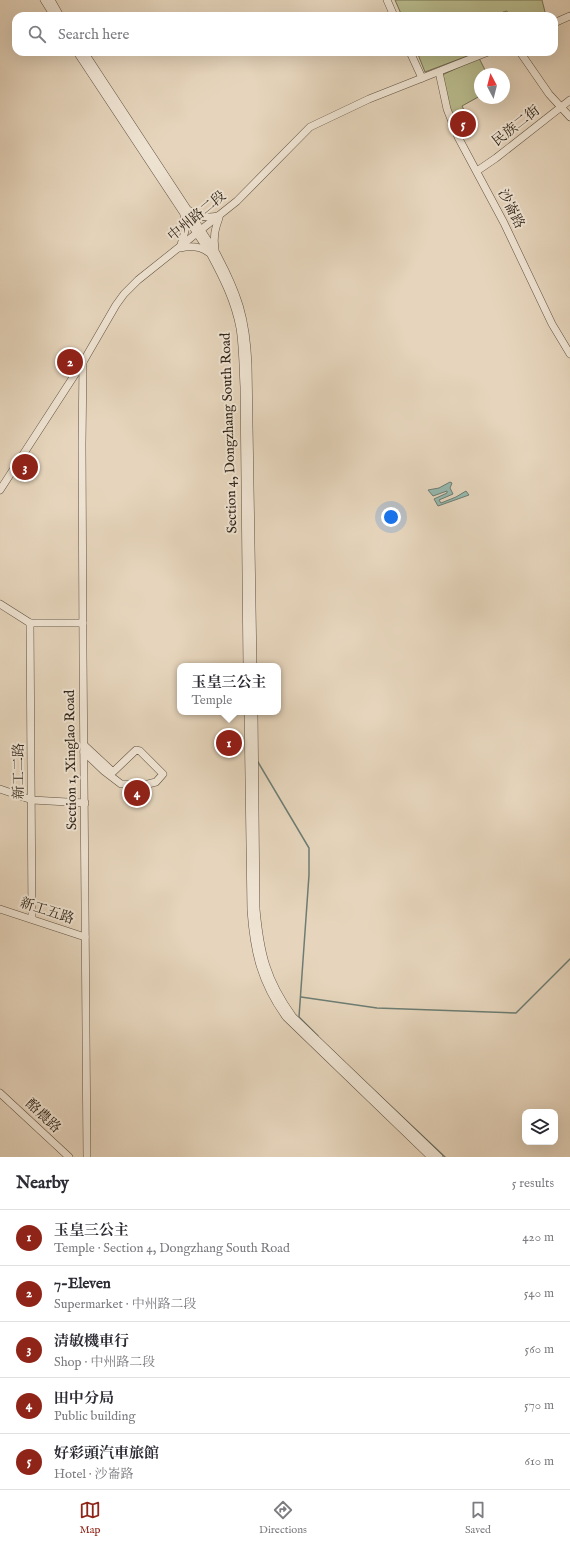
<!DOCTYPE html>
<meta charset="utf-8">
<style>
:root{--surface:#fff;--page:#f2f2f3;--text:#2b2b33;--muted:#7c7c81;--line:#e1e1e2;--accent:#8f2418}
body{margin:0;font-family:"IM FELL English","Noto Serif TC",serif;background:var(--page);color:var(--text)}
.controls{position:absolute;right:12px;bottom:12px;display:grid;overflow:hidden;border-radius:8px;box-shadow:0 4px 16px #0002}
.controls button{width:36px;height:36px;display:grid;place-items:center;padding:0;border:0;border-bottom:1px solid var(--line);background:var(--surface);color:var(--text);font:20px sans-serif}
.compass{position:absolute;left:474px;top:68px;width:36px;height:36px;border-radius:50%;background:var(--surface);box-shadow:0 4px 16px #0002;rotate:353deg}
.you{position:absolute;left:391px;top:517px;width:14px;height:14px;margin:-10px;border:3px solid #fff;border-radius:50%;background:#1a73e8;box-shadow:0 0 0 6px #1a73e833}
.badge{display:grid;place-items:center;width:26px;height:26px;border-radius:50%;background:var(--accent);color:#fff;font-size:13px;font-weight:700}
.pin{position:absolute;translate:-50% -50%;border:2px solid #fff;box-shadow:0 1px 4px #0006}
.popup{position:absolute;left:177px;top:663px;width:104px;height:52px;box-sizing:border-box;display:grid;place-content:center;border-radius:8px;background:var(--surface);filter:drop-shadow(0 1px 3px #0005);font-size:13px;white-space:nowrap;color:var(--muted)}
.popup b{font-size:15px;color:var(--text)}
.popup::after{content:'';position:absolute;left:50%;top:100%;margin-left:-8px;border:8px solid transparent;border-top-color:var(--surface)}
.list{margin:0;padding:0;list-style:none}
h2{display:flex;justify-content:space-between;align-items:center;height:52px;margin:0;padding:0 16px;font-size:17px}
h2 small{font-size:13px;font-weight:400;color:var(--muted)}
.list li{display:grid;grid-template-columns:26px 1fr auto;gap:12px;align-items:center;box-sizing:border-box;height:56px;padding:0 16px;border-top:1px solid var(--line)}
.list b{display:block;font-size:15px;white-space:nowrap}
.list p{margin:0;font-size:13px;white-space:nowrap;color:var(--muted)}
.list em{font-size:13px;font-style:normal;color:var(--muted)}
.icon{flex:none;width:22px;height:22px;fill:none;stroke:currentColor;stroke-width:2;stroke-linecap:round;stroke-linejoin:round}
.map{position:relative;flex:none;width:570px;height:1157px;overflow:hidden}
.search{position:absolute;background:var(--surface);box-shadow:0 4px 16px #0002;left:12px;right:12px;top:12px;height:44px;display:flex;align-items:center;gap:10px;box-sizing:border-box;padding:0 14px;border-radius:12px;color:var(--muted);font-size:15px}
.sheet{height:332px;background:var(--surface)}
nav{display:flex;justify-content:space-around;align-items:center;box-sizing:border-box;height:56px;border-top:1px solid var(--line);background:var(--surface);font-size:11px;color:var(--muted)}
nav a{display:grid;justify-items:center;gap:2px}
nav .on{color:var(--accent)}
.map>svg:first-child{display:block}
.green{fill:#b9bc8e;stroke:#747053}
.water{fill:#96b9af;stroke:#6d7d73}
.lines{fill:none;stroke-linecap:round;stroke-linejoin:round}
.stream{stroke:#6d7d73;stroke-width:1.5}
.minor-casing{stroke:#5e5041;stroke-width:8}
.minor{stroke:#efe4d3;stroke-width:7}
.labels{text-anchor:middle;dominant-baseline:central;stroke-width:4;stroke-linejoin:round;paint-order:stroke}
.street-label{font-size:14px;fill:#302418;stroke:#efe4d3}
</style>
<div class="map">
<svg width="570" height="1157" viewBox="0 0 570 1157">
<rect width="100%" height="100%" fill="#e6d5bc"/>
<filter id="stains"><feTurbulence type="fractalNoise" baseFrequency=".005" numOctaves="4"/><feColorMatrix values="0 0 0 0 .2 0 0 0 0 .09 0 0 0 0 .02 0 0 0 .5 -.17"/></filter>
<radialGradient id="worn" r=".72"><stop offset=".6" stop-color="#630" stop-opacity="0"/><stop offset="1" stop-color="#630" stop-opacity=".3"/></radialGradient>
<g class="green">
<polygon points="395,0 542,0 546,16 509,16 507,11 503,12 504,16 402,16"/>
<polygon points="417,52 478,52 425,72"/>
<polygon points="479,58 487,74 480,74 480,96 462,106 464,110 452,118 442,75"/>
</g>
<polygon class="water" points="450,482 452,483 450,488 453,494 439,500 441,503 456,497 466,491 469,495 438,506 434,499 447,493 447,491 433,496 428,490 439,488"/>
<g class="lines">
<g class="stream">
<polyline points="258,762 309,848 309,875 299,1017 318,1036"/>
<polyline points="301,997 377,1008 516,1013 570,959"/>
<polyline points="362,1079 445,1157"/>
</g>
<g class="minor-casing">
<g id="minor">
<polyline points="44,0 54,16"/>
<polyline points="51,0 60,16"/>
<polyline points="387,0 394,16"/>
<polyline points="554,23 570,16"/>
<path d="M 77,52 L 210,253 C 223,277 235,301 240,328 C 243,347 243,368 244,387 L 247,666"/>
<path d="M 84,52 L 216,253 C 238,294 246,318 248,365 L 253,666"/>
<polyline points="410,52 422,78"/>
<polyline points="520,52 549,94 570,117"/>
<polyline points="439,72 447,109 458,137 504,223 552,324 570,354"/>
<polyline points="477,171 496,158 570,100"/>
<path d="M 190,211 C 199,218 208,218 218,216"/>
<path d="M 184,216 L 185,231 L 180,248 C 190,246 200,246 208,252"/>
<path d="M 215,249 C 213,237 215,229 219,218"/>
<polyline points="83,362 82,444 83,653 87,1157"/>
<polyline points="0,490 83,362 116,305 124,294 138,280 237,201 310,127 369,99 488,52"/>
<polyline points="0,604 30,623 83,623"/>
<polyline points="30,623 32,919"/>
<path d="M 248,712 L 251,910 C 254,952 261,982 286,1017 L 431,1157"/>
<path d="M 254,712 L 256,909 C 260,953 266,980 293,1017 L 439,1157"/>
<polyline points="84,745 113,772 136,750 140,751 163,774 156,782 148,784 121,784 104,771 84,752"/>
<polyline points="0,789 32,800 85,803"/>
<polyline points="0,909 85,937"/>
<polyline points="0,1093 69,1157"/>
</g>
</g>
<use href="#minor" class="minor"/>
</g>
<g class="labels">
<g class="street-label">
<text transform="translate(516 126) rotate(-38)">民族二街</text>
<text transform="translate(511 209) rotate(63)">沙崙路</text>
<text transform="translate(197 216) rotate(-39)">中州路二段</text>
<text transform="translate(229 433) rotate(-92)">Section 4, Dongzhang South Road</text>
<text transform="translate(71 760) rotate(-91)">Section 1, Xinglao Road</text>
<text transform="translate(19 771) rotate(-90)">新工二路</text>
<text transform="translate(47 911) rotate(18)">新工五路</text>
<text transform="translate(43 1116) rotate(43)">酪農路</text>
</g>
</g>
<rect width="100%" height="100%" filter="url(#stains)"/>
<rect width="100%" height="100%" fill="url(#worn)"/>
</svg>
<div class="controls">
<button><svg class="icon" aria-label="layers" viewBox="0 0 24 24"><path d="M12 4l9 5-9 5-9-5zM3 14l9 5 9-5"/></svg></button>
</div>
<svg class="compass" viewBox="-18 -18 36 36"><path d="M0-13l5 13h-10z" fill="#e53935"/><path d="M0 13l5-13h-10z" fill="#7c7c81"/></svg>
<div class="you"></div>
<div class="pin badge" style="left:229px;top:743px">1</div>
<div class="popup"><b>玉皇三公主</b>Temple</div>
<div class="pin badge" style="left:70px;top:362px">2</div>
<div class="pin badge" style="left:25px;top:467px">3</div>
<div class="pin badge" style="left:137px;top:793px">4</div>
<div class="pin badge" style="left:463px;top:124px">5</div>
<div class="search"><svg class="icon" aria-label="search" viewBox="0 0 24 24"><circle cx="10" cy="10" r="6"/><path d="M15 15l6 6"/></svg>Search here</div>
</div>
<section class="sheet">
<h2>Nearby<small>5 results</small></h2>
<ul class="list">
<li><span class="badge">1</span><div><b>玉皇三公主</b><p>Temple · Section 4, Dongzhang South Road</p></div><em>420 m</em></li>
<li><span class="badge">2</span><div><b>7-Eleven</b><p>Supermarket · 中州路二段</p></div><em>540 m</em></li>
<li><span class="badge">3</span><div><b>清敏機車行</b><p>Shop · 中州路二段</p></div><em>560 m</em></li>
<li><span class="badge">4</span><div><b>田中分局</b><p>Public building</p></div><em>570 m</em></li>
<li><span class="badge">5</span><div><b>好彩頭汽車旅館</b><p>Hotel · 沙崙路</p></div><em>610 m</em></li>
</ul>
</section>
<nav>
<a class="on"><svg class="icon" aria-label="map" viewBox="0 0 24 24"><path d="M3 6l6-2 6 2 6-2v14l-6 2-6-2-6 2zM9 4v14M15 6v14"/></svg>Map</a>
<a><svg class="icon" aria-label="directions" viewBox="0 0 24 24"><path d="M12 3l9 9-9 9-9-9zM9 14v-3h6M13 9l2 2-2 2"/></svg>Directions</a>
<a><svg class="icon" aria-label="saved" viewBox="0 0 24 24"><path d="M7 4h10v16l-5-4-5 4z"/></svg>Saved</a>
</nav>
